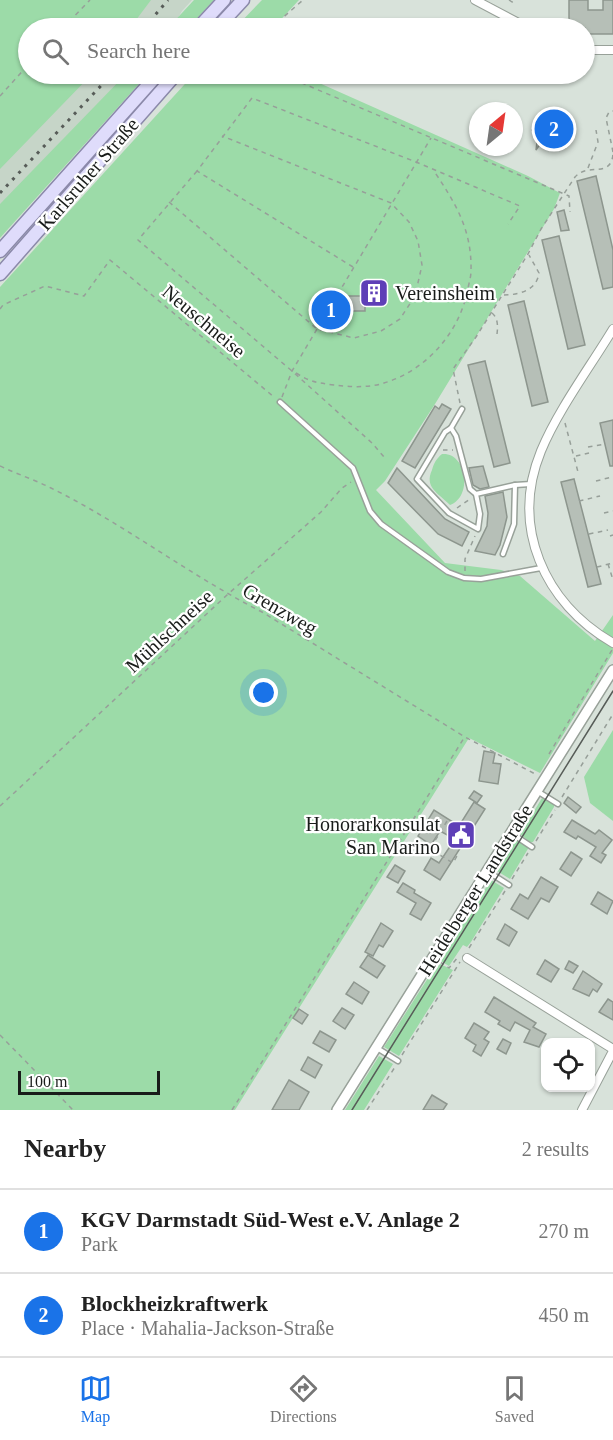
<!DOCTYPE html>
<meta charset="utf-8">
<style>
:root{--surface:#fff;--page:#f2f2f2;--text:#222;--muted:#767676;--line:#e0e0e0;--accent:#1a73e8}
body{margin:0;font-family:Georgia,serif;background:var(--page);color:var(--text)}
.controls{position:absolute;right:18px;bottom:18px;display:grid;overflow:hidden;border-radius:12px;box-shadow:0 2px 4px #0004}
.controls button{width:54px;height:54px;display:grid;place-items:center;padding:0;border:0;border-bottom:2px solid var(--line);background:var(--surface);color:var(--text);font:30px sans-serif}
.compass{position:absolute;left:469px;top:102px;width:54px;height:54px;border-radius:50%;background:var(--surface);box-shadow:0 2px 4px #0004;rotate:29deg}
.scale{position:absolute;left:18px;bottom:15px;width:142px;box-sizing:border-box;padding-left:6px;border:3px solid #191c1a;border-top:0;font-size:16px;line-height:21px;white-space:nowrap;color:#191c1a;-webkit-text-stroke:4px #fff;paint-order:stroke}
.you{position:absolute;left:264px;top:693px;width:21px;height:21px;margin:-15px;border:4px solid #fff;border-radius:50%;background:#1a73e8;box-shadow:0 0 0 9px #1a73e833}
.badge{display:grid;place-items:center;width:39px;height:39px;border-radius:50%;background:var(--accent);color:#fff;font-size:20px;font-weight:700}
.pin{position:absolute;translate:-50% -50%;border:3px solid #fff;box-shadow:0 2px 6px #0006}
.list{margin:0;padding:0;list-style:none}
h2{display:flex;justify-content:space-between;align-items:center;height:78px;margin:0;padding:0 24px;font-size:26px}
h2 small{font-size:20px;font-weight:400;color:var(--muted)}
.list li{display:grid;grid-template-columns:39px 1fr auto;gap:18px;align-items:center;box-sizing:border-box;height:84px;padding:0 24px;border-top:2px solid var(--line)}
.list b{display:block;font-size:22px;white-space:nowrap}
.list p{margin:0;font-size:20px;white-space:nowrap;color:var(--muted)}
.list em{font-size:20px;font-style:normal;color:var(--muted)}
.icon{flex:none;width:33px;height:33px;fill:none;stroke:currentColor;stroke-width:2;stroke-linecap:round;stroke-linejoin:round}
.map{position:relative;flex:none;width:613px;height:1110px;overflow:hidden}
.search{position:absolute;background:var(--surface);box-shadow:0 2px 4px #0004;left:18px;right:18px;top:18px;height:66px;display:flex;align-items:center;gap:15px;box-sizing:border-box;padding:0 21px;border-radius:33px;color:var(--muted);font-size:22px}
.sheet{height:246px;background:var(--surface)}
nav{display:flex;justify-content:space-around;align-items:center;box-sizing:border-box;height:84px;border-top:2px solid var(--line);background:var(--surface);font-size:16px;color:var(--muted)}
nav a{display:grid;justify-items:center;gap:3px}
nav .on{color:var(--accent)}
.map>svg:first-child{display:block}
.built{fill:#c6d5c8}
.green{fill:#9cdba8}
.building{fill:#b6bfb7;stroke:#8d968e;stroke-width:1.5}
.lines{fill:none;stroke-linecap:round;stroke-linejoin:round}
.service-casing{stroke:#98a199;stroke-width:7}
.minor-casing{stroke:#98a199;stroke-width:10}
.tertiary-casing{stroke:#98a199;stroke-width:12}
.primary-casing{stroke:#8b89aa;stroke-width:15}
.path{stroke:#979f99;stroke-width:1.5;stroke-dasharray:4.5 4.5;stroke-linecap:butt}
.service{stroke:#fff;stroke-width:4}
.minor{stroke:#fff;stroke-width:8}
.tertiary{stroke:#fff;stroke-width:9}
.primary{stroke:#dfdcfb;stroke-width:12}
.tram{stroke:#575c58;stroke-width:1.5}
.rail{stroke:#575c58;stroke-width:3;stroke-dasharray:3 6;stroke-linecap:butt}
.labels{text-anchor:middle;dominant-baseline:central;stroke-width:4.5;stroke-linejoin:round;paint-order:stroke}
.street-label{font-size:20px;fill:#191c1a;stroke:#fff}
.poi-label{font-size:20px;fill:#191c1a;stroke:#fff;text-anchor:start}
</style>
<div class="map">
<svg width="613" height="1110" viewBox="0 0 613 1110">
<rect width="100%" height="100%" fill="#d8e2da"/>
<g class="built">
<polygon points="102,0 192,0 182,11 172,28 75,28"/>
<polygon points="35,74 137,74 0,220 0,113"/>
</g>
<g class="green">
<polygon points="0,0 151,0 130,28 28,28 28,74 92,74 0,169"/>
<polygon points="194,0 214,0 188,28 168,28"/>
<polygon points="262,0 299,0 273,28 235,28"/>
<polygon points="126,74 148,74 0,238 0,204"/>
<polygon points="194,74 299,74 528,176 560,193 554,209 435,404 385,481 376,490 445,563 501,570 520,576 595,641 613,615 613,653 540,773 469,738 235,1110 0,1110 0,287"/>
<path d="M 442,454 C 467,452 473,497 450,505 C 438,493 424,487 432,470 C 434,463 436,459 442,454 Z"/>
<polygon points="613,730 613,821 590,803 584,777"/>
<polygon points="542,798 554,805 554,807 533,842 530,842 520,834"/>
<polygon points="516,839 529,847 510,879 497,871"/>
<polygon points="491,880 504,888 471,942 467,947 463,945 449,966 439,960"/>
<polygon points="440,964 453,970 399,1056 384,1047 435,967 437,968"/>
<polygon points="379,1056 393,1064 364,1110 345,1110"/>
</g>
<g class="building">
<polygon points="569,0 588,0 588,10 603,10 603,0 613,0 613,34 585,34 585,28 569,28"/>
<polygon points="543,111 575,129 565,148 545,137 536,150 538,134 532,130"/>
<polygon points="596,176 613,250 613,287 603,289 577,181"/>
<polygon points="564,210 569,230 561,231 557,212"/>
<polygon points="559,236 585,345 568,349 542,240"/>
<rect x="349" y="296" width="16" height="15"/>
<polygon points="524,301 548,402 532,406 508,305"/>
<polygon points="485,361 510,463 494,467 468,365"/>
<polygon points="442,404 451,409 415,468 402,461 435,406 439,409"/>
<polygon points="613,420 613,466 610,466 600,423"/>
<polygon points="483,466 489,487 480,489 473,485 469,468"/>
<polygon points="397,468 445,519 469,532 462,546 438,534 388,483"/>
<polygon points="574,479 601,584 588,587 561,482"/>
<polygon points="503,492 507,517 500,545 495,555 475,551 487,526 488,513 485,496"/>
<polygon points="484,751 495,753 493,763 501,764 498,784 479,781"/>
<polygon points="474,791 482,796 477,803 469,798"/>
<polygon points="568,797 581,807 576,813 564,803"/>
<polygon points="474,802 485,809 440,880 424,870 431,858 439,863 455,839 440,831 431,845 418,836 434,810 459,826"/>
<polygon points="572,820 595,834 599,830 612,840 602,853 606,855 601,863 590,856 596,847 578,836 576,839 564,832"/>
<polygon points="571,852 582,859 571,876 560,869"/>
<polygon points="395,865 405,871 398,883 387,877"/>
<polygon points="541,877 558,887 549,902 541,898 528,919 511,909 520,894 528,899"/>
<polygon points="403,883 415,890 414,893 431,903 421,920 410,914 416,903 397,892"/>
<polygon points="598,892 613,901 607,914 591,904"/>
<polygon points="381,923 393,931 383,947 379,945 373,956 365,952"/>
<polygon points="505,924 517,932 509,946 497,939"/>
<polygon points="368,955 385,966 377,978 360,967"/>
<polygon points="545,960 559,969 551,982 537,974"/>
<polygon points="569,961 578,966 573,973 565,969"/>
<polygon points="583,971 602,984 597,992 593,989 589,996 573,989"/>
<polygon points="354,982 369,992 362,1004 346,994"/>
<polygon points="494,997 536,1023 533,1027 546,1034 539,1047 524,1042 530,1030 515,1022 510,1031 498,1024 500,1021 485,1012"/>
<polygon points="608,999 613,1002 613,1020 599,1012"/>
<polygon points="342,1008 354,1015 345,1029 333,1021"/>
<polygon points="299,1009 308,1015 302,1024 293,1018"/>
<polygon points="474,1023 489,1032 484,1039 489,1042 481,1056 473,1051 476,1045 465,1038"/>
<polygon points="320,1031 336,1040 329,1052 313,1043"/>
<polygon points="503,1039 511,1043 506,1054 497,1049"/>
<polygon points="308,1057 322,1065 315,1078 301,1070"/>
<polygon points="289,1080 309,1092 299,1110 272,1110"/>
<polygon points="432,1095 447,1104 443,1110 423,1110"/>
</g>
<g class="lines">
<g class="service-casing">
<g id="service">
<polyline points="280,402 353,468 370,511 381,524 448,572 464,578 481,579 541,568"/>
<polyline points="462,409 451,428 445,432 417,479 449,513 478,529 480,514 476,494 515,485 531,484"/>
<polyline points="451,428 456,436 470,489 476,494"/>
<polyline points="503,554 514,524 515,485"/>
<polyline points="537,791 558,804"/>
<polyline points="511,833 532,847"/>
<polyline points="487,871 509,885"/>
<polyline points="377,1048 398,1061"/>
</g>
</g>
<g class="minor-casing">
<g id="minor">
<polyline points="475,0 528,28"/>
<polyline points="584,50 613,50"/>
<path d="M 613,329 C 590,367 558,410 541,451 C 510,527 544,603 613,643"/>
<polyline points="467,958 613,1049"/>
<polyline points="582,1110 613,1051"/>
</g>
</g>
<g class="tertiary-casing">
<polyline id="tertiary" points="337,1110 613,670"/>
</g>
<g class="primary-casing">
<g id="primary">
<polyline points="198,28 224,0"/>
<polyline points="217,28 243,0"/>
<polyline points="0,251 158,74"/>
<polyline points="0,274 176,74"/>
</g>
</g>
<g class="path">
<polyline points="509,0 512,2 516,0"/>
<polyline points="63,28 90,0"/>
<polyline points="271,28 303,0"/>
<polyline points="286,74 290,78 569,196 570,212"/>
<polyline points="0,96 28,65"/>
<polyline points="613,152 606,118 609,112 613,111"/>
<polyline points="588,168 598,142 596,130"/>
<polyline points="197,171 138,240 292,371 372,443 384,457"/>
<polyline points="169,202 317,329 354,338 381,331 400,319 415,296 422,265 418,241 409,222 391,203 222,136"/>
<polyline points="353,267 197,171 252,98 416,162 520,206 508,224"/>
<path d="M 504,295 C 519,295 537,290 539,273 L 529,255"/>
<polyline points="0,309 3,305 45,286 84,296 110,260 274,397"/>
<path d="M 492,313 C 498,318 498,326 497,334"/>
<path d="M 296,373 C 310,382 318,383 334,385 C 350,387 369,388 384,383 C 425,371 458,334 467,293 C 468,286 471,278 471,271 C 472,230 456,204 434,171"/>
<polyline points="282,397 292,371 431,138"/>
<path d="M 460,403 L 453,369 L 476,337 L 528,254 L 541,229 L 575,177 C 588,162 611,179 613,154"/>
<polyline points="565,423 578,472"/>
<polyline points="588,447 605,444"/>
<polyline points="443,450 453,450"/>
<polyline points="576,456 589,453"/>
<path d="M 0,466 C 17,474 35,480 51,488 C 124,524 189,575 262,612 L 465,737 L 537,775"/>
<polyline points="596,481 612,477"/>
<polyline points="579,501 600,496"/>
<polyline points="457,508 470,499"/>
<polyline points="604,513 613,511"/>
<polyline points="589,534 608,530"/>
<polyline points="610,536 613,535"/>
<polyline points="608,564 613,580"/>
<polyline points="597,567 613,563"/>
<polyline points="465,571 465,559 475,536"/>
<polyline points="549,754 612,650"/>
<polyline points="562,797 613,714"/>
<polyline points="0,806 227,595 321,512 342,488 351,482"/>
<polyline points="447,821 430,849 453,863 457,856"/>
<polyline points="536,841 555,810"/>
<polyline points="512,879 528,853"/>
<polyline points="469,948 505,891"/>
<polyline points="440,962 449,968 458,957"/>
<polyline points="0,1035 73,1110"/>
<polyline points="402,1055 460,962"/>
<polyline points="232,1110 464,738"/>
<polyline points="367,1110 395,1067"/>
</g>
<use href="#service" class="service"/>
<use href="#minor" class="minor"/>
<use href="#tertiary" class="tertiary"/>
<use href="#primary" class="primary"/>
<polyline class="tram" points="352,1110 613,691"/>
<g class="rail">
<polyline points="144,28 168,0"/>
<polyline points="0,193 112,74"/>
</g>
</g>
<defs>
<g id="building-square" transform="scale(1.5)"><rect x="-9" y="-9" width="18" height="18" rx="4" fill="#5e3fb7" stroke="#fff"/><path d="M-4-6H4V6H1V3H-1V6H-4ZM-2.5-4.3h1.7v1.8h-1.7ZM.8-4.3h1.7v1.8H.8ZM-2.5-1h1.7V.8h-1.7ZM.8-1h1.7V.8H.8Z" fill="#fff"/></g>
<g id="civic-square" transform="scale(1.5)"><rect x="-9" y="-9" width="18" height="18" rx="4" fill="#5e3fb7" stroke="#fff"/><path d="M-.6-6.5H3V-4.5H.6V-3L4-1V1h2V6H-6V1h2V-1L-.6-3ZM-1.2 2.5V6h2.4V2.5Z" fill="#fff"/></g>
</defs>
<g fill-rule="evenodd">
<use href="#building-square" x="374" y="293"/>
<use href="#civic-square" x="461" y="835"/>
</g>
<g class="labels">
<g class="street-label">
<text transform="translate(88 174) rotate(-49)">Karlsruher Straße</text>
<text transform="translate(204 321) rotate(40)">Neuschneise</text>
<text transform="translate(280 609) rotate(30)">Grenzweg</text>
<text transform="translate(169 631) rotate(-43)">Mühlschneise</text>
<text transform="translate(475 890) rotate(-58)">Heidelberger Landstraße</text>
</g>
<g class="poi-label">
<text x="395" y="293">Vereinsheim</text>
<text x="440" y="824" text-anchor="end">Honorarkonsulat<tspan x="440" dy="23">San Marino</tspan></text>
</g>
</g>
</svg>
<div class="controls">
<button><svg class="icon" aria-label="locate" viewBox="0 0 24 24"><circle cx="12" cy="12" r="6"/><path d="M12 2v4M12 18v4M2 12h4M18 12h4"/></svg></button>
</div>
<svg class="compass" viewBox="-18 -18 36 36"><path d="M0-13l5 13h-10z" fill="#e53935"/><path d="M0 13l5-13h-10z" fill="#767676"/></svg>
<div class="scale">100 m</div>
<div class="you"></div>
<div class="pin badge" style="left:331px;top:310px">1</div>
<div class="pin badge" style="left:554px;top:129px">2</div>
<div class="search"><svg class="icon" aria-label="search" viewBox="0 0 24 24"><circle cx="10" cy="10" r="6"/><path d="M15 15l6 6"/></svg>Search here</div>
</div>
<section class="sheet">
<h2>Nearby<small>2 results</small></h2>
<ul class="list">
<li><span class="badge">1</span><div><b>KGV Darmstadt Süd-West e.V. Anlage 2</b><p>Park</p></div><em>270 m</em></li>
<li><span class="badge">2</span><div><b>Blockheizkraftwerk</b><p>Place · Mahalia-Jackson-Straße</p></div><em>450 m</em></li>
</ul>
</section>
<nav>
<a class="on"><svg class="icon" aria-label="map" viewBox="0 0 24 24"><path d="M3 6l6-2 6 2 6-2v14l-6 2-6-2-6 2zM9 4v14M15 6v14"/></svg>Map</a>
<a><svg class="icon" aria-label="directions" viewBox="0 0 24 24"><path d="M12 3l9 9-9 9-9-9zM9 14v-3h6M13 9l2 2-2 2"/></svg>Directions</a>
<a><svg class="icon" aria-label="saved" viewBox="0 0 24 24"><path d="M7 4h10v16l-5-4-5 4z"/></svg>Saved</a>
</nav>
